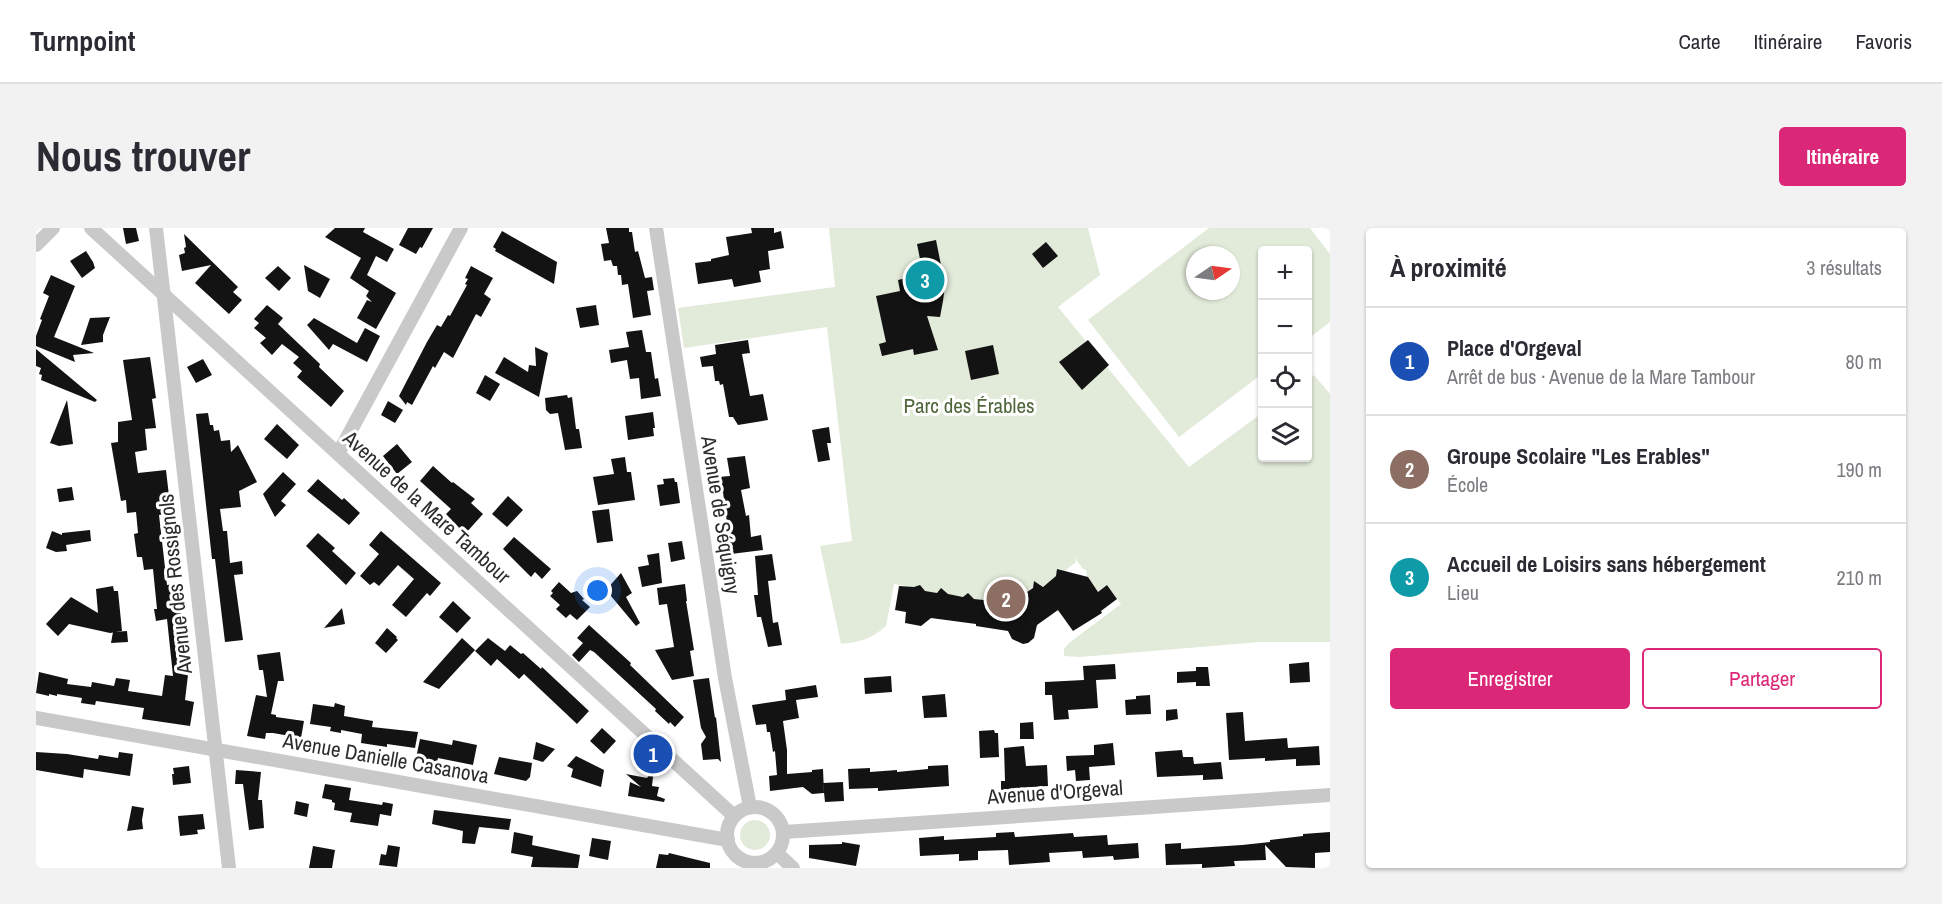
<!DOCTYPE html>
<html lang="fr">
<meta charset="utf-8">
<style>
:root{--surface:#fff;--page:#f2f2f3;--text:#2b2b33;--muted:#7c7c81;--line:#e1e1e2;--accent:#db2777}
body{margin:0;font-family:"Archivo Narrow",sans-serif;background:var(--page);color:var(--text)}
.controls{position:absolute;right:18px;top:18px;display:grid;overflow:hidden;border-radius:6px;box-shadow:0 2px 4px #0004}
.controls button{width:54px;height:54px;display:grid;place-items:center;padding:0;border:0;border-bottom:2px solid var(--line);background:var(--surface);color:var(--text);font:30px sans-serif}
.compass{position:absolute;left:1150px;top:18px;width:54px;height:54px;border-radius:50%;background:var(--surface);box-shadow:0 2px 4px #0004;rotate:77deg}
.you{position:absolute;left:562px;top:363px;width:21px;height:21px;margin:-15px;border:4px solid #fff;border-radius:50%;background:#1a73e8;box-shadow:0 0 0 9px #1a73e833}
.badge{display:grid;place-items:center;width:39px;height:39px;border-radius:50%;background:var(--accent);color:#fff;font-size:20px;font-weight:700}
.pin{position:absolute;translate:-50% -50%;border:3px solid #fff;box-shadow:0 2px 6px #0006}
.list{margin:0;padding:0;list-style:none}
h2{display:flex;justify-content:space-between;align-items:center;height:78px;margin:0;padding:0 24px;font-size:26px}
h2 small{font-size:20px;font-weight:400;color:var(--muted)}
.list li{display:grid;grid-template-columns:39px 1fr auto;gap:18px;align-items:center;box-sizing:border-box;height:108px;padding:0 24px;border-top:2px solid var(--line)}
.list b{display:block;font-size:22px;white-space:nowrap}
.list p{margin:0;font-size:20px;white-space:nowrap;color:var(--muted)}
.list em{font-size:20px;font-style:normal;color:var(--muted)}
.actions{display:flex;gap:12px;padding:18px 24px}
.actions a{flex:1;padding:14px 0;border:2px solid var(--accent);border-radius:6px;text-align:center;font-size:21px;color:var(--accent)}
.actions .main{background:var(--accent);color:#fff}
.icon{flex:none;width:33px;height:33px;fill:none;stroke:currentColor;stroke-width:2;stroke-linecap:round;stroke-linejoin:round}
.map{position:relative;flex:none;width:1294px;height:640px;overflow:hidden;border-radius:6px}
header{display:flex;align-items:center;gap:36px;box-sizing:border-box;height:84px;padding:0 30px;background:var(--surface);border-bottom:2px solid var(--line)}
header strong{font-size:28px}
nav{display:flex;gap:33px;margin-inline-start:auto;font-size:21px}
.intro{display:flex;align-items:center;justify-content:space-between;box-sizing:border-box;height:144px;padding:0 36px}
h1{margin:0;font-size:42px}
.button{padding:15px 27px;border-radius:6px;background:var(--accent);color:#fff;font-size:21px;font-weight:700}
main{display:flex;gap:36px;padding:0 36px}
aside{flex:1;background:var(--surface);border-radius:6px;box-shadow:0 2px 4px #0004}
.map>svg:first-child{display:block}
.green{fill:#e2ead9;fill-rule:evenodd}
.building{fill:#131313}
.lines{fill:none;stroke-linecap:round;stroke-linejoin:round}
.street{stroke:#c9c9c9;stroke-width:14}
.labels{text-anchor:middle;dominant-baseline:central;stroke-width:6;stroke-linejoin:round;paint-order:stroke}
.park-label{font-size:21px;fill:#4f673a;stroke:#fff}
.street-label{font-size:21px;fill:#2c2c2c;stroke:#fff}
</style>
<header>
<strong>Turnpoint</strong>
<nav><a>Carte</a><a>Itinéraire</a><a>Favoris</a></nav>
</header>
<div class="intro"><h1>Nous trouver</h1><a class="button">Itinéraire</a></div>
<main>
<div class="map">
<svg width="1294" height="640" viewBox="0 0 1294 640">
<rect width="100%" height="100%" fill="#fff"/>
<g class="green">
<path d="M 793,0 L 1052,0 L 1064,47 L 1022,79 L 1153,239 L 1226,185 L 1226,230 L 1272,230 L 1272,152 L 1278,147 L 1294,166 L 1294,414 L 1224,414 L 1044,429 L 1028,428 L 1028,421 L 1033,415 L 1085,376 L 1071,357 L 1027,389 L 1020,382 L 1051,348 L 1050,342 L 1047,341 L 1038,329 L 1040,334 L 1027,344 L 1024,341 L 1022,342 L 1022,347 L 1006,359 L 1001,355 L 997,359 L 984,369 L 980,364 L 977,363 L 974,366 L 973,371 L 960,369 L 958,365 L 952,373 L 935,370 L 932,366 L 928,369 L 886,363 L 886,360 L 884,358 L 880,360 L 858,356 L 850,398 C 835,411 824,414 805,416 L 784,318 L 816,313 L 791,99 L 648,120 L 642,80 L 799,59 Z"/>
<path d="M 1173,0 L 1274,0 L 1294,26 L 1294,94 L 1272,111 L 1272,22 L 1226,22 L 1226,146 L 1143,209 L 1052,92 ZM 1159,27 L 1195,27 L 1195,63 L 1159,63 Z"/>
<circle cx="719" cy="607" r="15"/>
</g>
<g class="building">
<polygon points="87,0 100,0 103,13 90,16"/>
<polygon points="299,0 329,0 327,4 358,21 351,34 340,28 331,47 360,65 340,101 321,90 331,72 336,74 330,68 333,63 314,50 325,30 289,9"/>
<polygon points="372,0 397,0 386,20 384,19 380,26 363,17"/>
<polygon points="570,0 593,0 593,4 596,4 599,24 602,23 609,50 616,49 618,62 611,63 615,87 597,90 592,56 586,57 585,47 582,47 581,38 577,38 575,32 568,33 565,16 573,15"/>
<polygon points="715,0 738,0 738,5 745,3 748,20 732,23 734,41 723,43 725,54 698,59 696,51 662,56 659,35 675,33 675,31 693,27 690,9 716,5"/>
<polygon points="466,3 521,34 518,56 459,23 460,21 457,19"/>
<polygon points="148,6 202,59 197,64 206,72 193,86 159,55 175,37 146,43 143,27 149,25 148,20 150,19"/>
<polygon points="900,12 909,57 907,73 904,89 891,88 902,122 878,127 877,121 846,128 843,116 850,114 840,68 864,63 862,52 887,46 881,16"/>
<polygon points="1010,14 1022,28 1007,40 996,26"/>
<polygon points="50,23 57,34 59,40 46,50 34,33"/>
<polygon points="268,37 294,51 284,70 272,63"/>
<polygon points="242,38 255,50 243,63 229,50"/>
<polygon points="435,38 457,50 448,66 455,71 445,89 440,86 417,130 408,124 399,140 397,138 376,177 371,174 370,177 363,168 391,114 401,97 405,99 412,87 414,88 431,57 429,56 432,51 429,50"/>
<polygon points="15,47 39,58 18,109 58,125 37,127 39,134 0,118 0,108 6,92 4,91 13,68 7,65"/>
<polygon points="231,77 247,90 242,96 284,136 283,139 308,163 295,179 261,149 266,143 257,135 263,129 246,116 236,127 224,115 230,110 218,100 223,95 218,91"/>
<polygon points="560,77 563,97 544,100 540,80"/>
<polygon points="74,89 67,107 67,114 45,117 54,90"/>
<polygon points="278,90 321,115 329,100 344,108 331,134 297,116 293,122 271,97"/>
<polygon points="606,102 610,124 615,124 619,151 622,150 625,168 605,171 603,150 594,151 591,132 575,135 573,122 593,119 590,104"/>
<polygon points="712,112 714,125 706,126 714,168 727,166 732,192 702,197 697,189 693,189 687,156 684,157 683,153 679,153 677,138 666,139 664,129 680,126 679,117"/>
<polygon points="1052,112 1073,137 1046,162 1023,134"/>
<polygon points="957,117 963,146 935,152 929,123"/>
<polygon points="499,119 512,125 503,169 459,145 468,129 492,144 493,137 500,138"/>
<polygon points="0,121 61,172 59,174 5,152 6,147 3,146 5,140 0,138"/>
<polygon points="114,129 120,170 116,171 120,200 109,201 111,222 99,224 102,245 130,242 135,285 123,287 131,357 139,356 145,386 147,415 149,415 151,429 149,429 152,447 149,472 158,474 154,498 106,491 108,480 60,473 59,477 45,475 46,470 21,466 21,468 13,466 13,468 0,465 3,444 32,451 31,456 55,459 56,454 78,458 80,450 94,452 92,463 126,468 129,447 137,448 131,391 120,393 118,381 121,381 117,341 108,342 106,329 101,329 98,306 102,305 100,284 91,285 90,272 85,273 75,215 82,214 82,194 96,192 87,132"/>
<polygon points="167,131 176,147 160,155 151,139"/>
<polygon points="449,147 464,156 454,173 440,165"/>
<polygon points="531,167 532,170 536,169 540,201 543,201 546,220 529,222 522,185 514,186 510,182 509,170"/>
<polygon points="31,172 37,216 23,218 14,215"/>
<polygon points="352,173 367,182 359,195 345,187"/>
<polygon points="617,184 619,200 617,200 618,208 592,212 589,188"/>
<polygon points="172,185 174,197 177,197 178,203 183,202 185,213 194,212 195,224 202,217 221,254 203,263 205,279 184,281 187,303 191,303 194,335 206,333 207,346 198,347 207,412 189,414 179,331 176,331 160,186"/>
<polygon points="241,196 263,217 251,231 228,211"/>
<polygon points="793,199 795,215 791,215 794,232 782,234 776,202"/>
<polygon points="361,216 376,234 361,246 347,228"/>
<polygon points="709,228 714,260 705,262 710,288 713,287 715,309 725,307 727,322 695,326 687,264 684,265 682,249 694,248 691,230"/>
<polygon points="589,229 591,244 595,244 599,272 562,277 557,249 578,246 575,231"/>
<polygon points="397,238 416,255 417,254 439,271 435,275 447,286 429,306 410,286 415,281 384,253"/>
<polygon points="247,244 260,256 245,273 250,277 239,289 227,266"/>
<polygon points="638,250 639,254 641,254 644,275 624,278 621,257 628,256 627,251"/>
<polygon points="282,251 306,272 308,270 324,285 313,297 271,263"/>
<polygon points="36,259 38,272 23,274 21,261"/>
<polygon points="472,268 487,282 471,299 456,286"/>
<polygon points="573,281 577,313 561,315 556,283"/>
<polygon points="54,302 55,313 30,317 31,323 20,324 10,320 16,303 26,307 26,305"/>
<polygon points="345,303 405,355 394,368 391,365 370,389 356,377 378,351 362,337 343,358 338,354 334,357 324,348 343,326 333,317"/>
<polygon points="282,305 299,320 296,323 320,345 310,357 270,318"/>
<polygon points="478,309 515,341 506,351 499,344 495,349 467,321"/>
<polygon points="646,313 649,331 635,334 632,315"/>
<polygon points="623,325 626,355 606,359 602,339 613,337 611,327"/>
<polygon points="736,326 740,352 732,353 737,395 742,394 746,417 732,419 725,389 721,389 718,367 722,367 719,328"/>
<polygon points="1021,341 1052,349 1062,364 1071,357 1081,371 1065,383 1066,385 1037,403 1022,382 1001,397 998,410 992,415 987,416 976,411 972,403 940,398 940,396 895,390 885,398 869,395 870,384 859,382 863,358 878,359 884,357 889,363 901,365 905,360 912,366 927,369 932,365 938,371 948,372 956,364 968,374 977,363 988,366 997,360 998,353 1007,359 1020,348"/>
<polygon points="585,345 596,365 590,369 604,395 600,398 570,362"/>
<polygon points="523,354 535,365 541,363 548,371 546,372 554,379 541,392 534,386 530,390 520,381 524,377 514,368 517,365 515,363"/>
<polygon points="649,356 651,373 650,373 658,422 654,423 658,448 636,452 619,422 638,419 631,376 623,377 621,360"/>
<polygon points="77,358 78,363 82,363 86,403 74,405 33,396 22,408 10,396 35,369 62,385 60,361"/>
<polygon points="417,373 435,390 421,405 403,389"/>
<polygon points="306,380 309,396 288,400"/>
<polygon points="553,397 595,435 594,437 648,489 639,499 634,494 633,496 619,483 620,481 558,424 554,422 543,434 536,427 547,415 541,410"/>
<polygon points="351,400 361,409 360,410 362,412 350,425 339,415"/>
<polygon points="91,403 92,414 75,415 77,404"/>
<polygon points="426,410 439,422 403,461 387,454"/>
<polygon points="452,410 469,423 474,417 485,426 487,425 505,441 506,439 553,483 541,496 488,446 483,451 461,431 455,438 439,423"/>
<polygon points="244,424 248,453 242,453 235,486 240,487 240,489 268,493 265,510 237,505 230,505 229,511 211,508 220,467 231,469 227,442 223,442 221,427"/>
<polygon points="1273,434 1274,454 1254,455 1253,436"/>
<polygon points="1079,436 1080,451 1060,452 1062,480 1032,482 1033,491 1018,492 1016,467 1009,467 1009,454 1048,452 1047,438"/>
<polygon points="1160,439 1172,439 1174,458 1160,458 1160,454 1141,455 1141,444 1160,443"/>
<polygon points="855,448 856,464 829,466 828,450"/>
<polygon points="673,450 679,490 680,489 685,534 682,531 667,532 665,516 670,509 665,500 657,452"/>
<polygon points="780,457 782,469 760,472 763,490 747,493 751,522 751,546 776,544 776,542 787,541 788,565 776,566 767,559 734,563 733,548 741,547 739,523 737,524 734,504 731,504 730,496 720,497 716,477 750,472 749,462"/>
<polygon points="909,466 911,489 888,490 886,468"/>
<polygon points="1114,467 1115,486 1090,487 1089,472 1100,471 1100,468"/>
<polygon points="299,475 309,478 308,488 337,493 336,499 382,504 379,520 351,516 351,519 325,515 326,506 305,502 305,505 294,503 295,499 274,496 277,476 298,479"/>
<polygon points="1141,481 1142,491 1130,493 1130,482"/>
<polygon points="1207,484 1209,513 1251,510 1252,520 1283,518 1284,537 1260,538 1260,531 1229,533 1229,530 1193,532 1190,485"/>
<polygon points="997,494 998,511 984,511 984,495"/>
<polygon points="566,500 580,513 568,526 554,513"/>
<polygon points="958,502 959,505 962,505 963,529 944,530 943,503"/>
<polygon points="384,511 416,517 417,512 441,517 437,537 402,530 401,534 380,530"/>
<polygon points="500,514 519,521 507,534 497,531"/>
<polygon points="1077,515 1079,537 1053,539 1054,552 1040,553 1039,542 1031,543 1030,528 1058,527 1058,517"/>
<polygon points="988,518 990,538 1011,537 1012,558 978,560 978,565 965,565 965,553 969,553 968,520"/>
<polygon points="1146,522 1147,529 1157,529 1158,536 1185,534 1187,551 1167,552 1167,547 1121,549 1119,524"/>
<polygon points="0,524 31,526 62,531 63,527 82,530 83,524 97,526 94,548 48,541 47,550 0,542"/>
<polygon points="540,528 568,542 565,559 535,549 537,541 531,538"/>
<polygon points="463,529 496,535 494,549 490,553 458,546"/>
<polygon points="912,537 913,558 842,563 842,560 813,561 812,541 834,540 834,544 861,542 861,544 892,541 892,538"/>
<polygon points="153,538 155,555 137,557 136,546 138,546 137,540"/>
<polygon points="618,540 616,558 623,559 621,568 629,571 628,574 592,568 594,554 605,559 590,546 611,550"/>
<polygon points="200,542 225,544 222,572 226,572 228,600 213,602 207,556 199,556"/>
<polygon points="807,554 808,573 789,574 787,555"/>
<polygon points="289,556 315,560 313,572 346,577 347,574 357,576 355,588 344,586 342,598 314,594 316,585 298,582 299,575 296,574 296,572 286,570"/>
<polygon points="260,573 273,576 271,589 258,586"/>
<polygon points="96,578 108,580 106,592 107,601 91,603"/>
<polygon points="398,582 475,591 473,602 443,599 439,616 426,615 427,603 396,596"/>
<polygon points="167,586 169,601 161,602 162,606 144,608 142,588"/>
<polygon points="478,604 497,608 496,617 544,627 542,640 495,639 497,629 475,625"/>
<polygon points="978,604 979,609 1037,605 1038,609 1071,607 1072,617 1102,615 1103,630 1078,632 1077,628 1047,630 1046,623 1013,625 1014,634 973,637 972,622 942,623 942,632 923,633 923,626 884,628 883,610 908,608 908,612 960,609 960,605"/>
<polygon points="1294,604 1294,624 1279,625 1279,640 1250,639 1229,617 1230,632 1198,633 1199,638 1166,640 1166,636 1130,637 1129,616 1145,615 1145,621 1206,617 1234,614 1234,612 1267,608 1267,606"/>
<polygon points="556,610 575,613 572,632 553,628"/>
<polygon points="806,614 824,617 820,638 773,630 773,617 806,616"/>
<polygon points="352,617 364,619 361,639 343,637 345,626 350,627"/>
<polygon points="277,618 299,622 296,640 273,640"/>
<polygon points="633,625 674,635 674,640 620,640 623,626 632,627"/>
</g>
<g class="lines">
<g class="street">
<polyline points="55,0 698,588"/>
<polyline points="120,0 193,640"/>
<polyline points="620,0 689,450 714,579"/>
<polyline points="0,17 17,0"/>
<polyline points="302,226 425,0"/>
<polyline points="0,490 692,612"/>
<circle cx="719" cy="607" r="28"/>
<polyline points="748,604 1294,567"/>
<polyline points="741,625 757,640"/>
</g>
</g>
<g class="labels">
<g class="park-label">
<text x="933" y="177">Parc des Érables</text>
</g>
<g class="street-label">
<text transform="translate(391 279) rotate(42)">Avenue de la Mare Tambour</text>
<text transform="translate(685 287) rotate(81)">Avenue de Séquigny</text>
<text transform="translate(139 356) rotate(-96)">Avenue des Rossignols</text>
<text transform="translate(350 530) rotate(10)">Avenue Danielle Casanova</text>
<text transform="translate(1019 564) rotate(-4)">Avenue d'Orgeval</text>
</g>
</g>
</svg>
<div class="controls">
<button>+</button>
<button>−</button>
<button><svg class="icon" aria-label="locate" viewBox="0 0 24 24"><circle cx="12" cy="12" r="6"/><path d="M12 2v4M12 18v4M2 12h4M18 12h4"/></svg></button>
<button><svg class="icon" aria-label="layers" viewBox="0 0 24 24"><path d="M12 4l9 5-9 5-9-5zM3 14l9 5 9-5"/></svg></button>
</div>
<svg class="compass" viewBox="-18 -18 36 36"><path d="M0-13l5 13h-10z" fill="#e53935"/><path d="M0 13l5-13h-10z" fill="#7c7c81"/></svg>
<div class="you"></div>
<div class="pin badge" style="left:617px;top:526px;background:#1a4fb4">1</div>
<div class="pin badge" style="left:970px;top:371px;background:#8d6e63">2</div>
<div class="pin badge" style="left:889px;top:52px;background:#0f9aa8">3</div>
</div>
<aside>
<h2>À proximité<small>3 résultats</small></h2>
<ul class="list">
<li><span class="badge" style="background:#1a4fb4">1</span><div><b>Place d'Orgeval</b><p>Arrêt de bus · Avenue de la Mare Tambour</p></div><em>80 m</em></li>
<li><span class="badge" style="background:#8d6e63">2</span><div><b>Groupe Scolaire &quot;Les Erables&quot;</b><p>École</p></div><em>190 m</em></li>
<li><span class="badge" style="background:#0f9aa8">3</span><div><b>Accueil de Loisirs sans hébergement</b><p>Lieu</p></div><em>210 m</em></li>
</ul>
<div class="actions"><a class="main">Enregistrer</a><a>Partager</a></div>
</aside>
</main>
